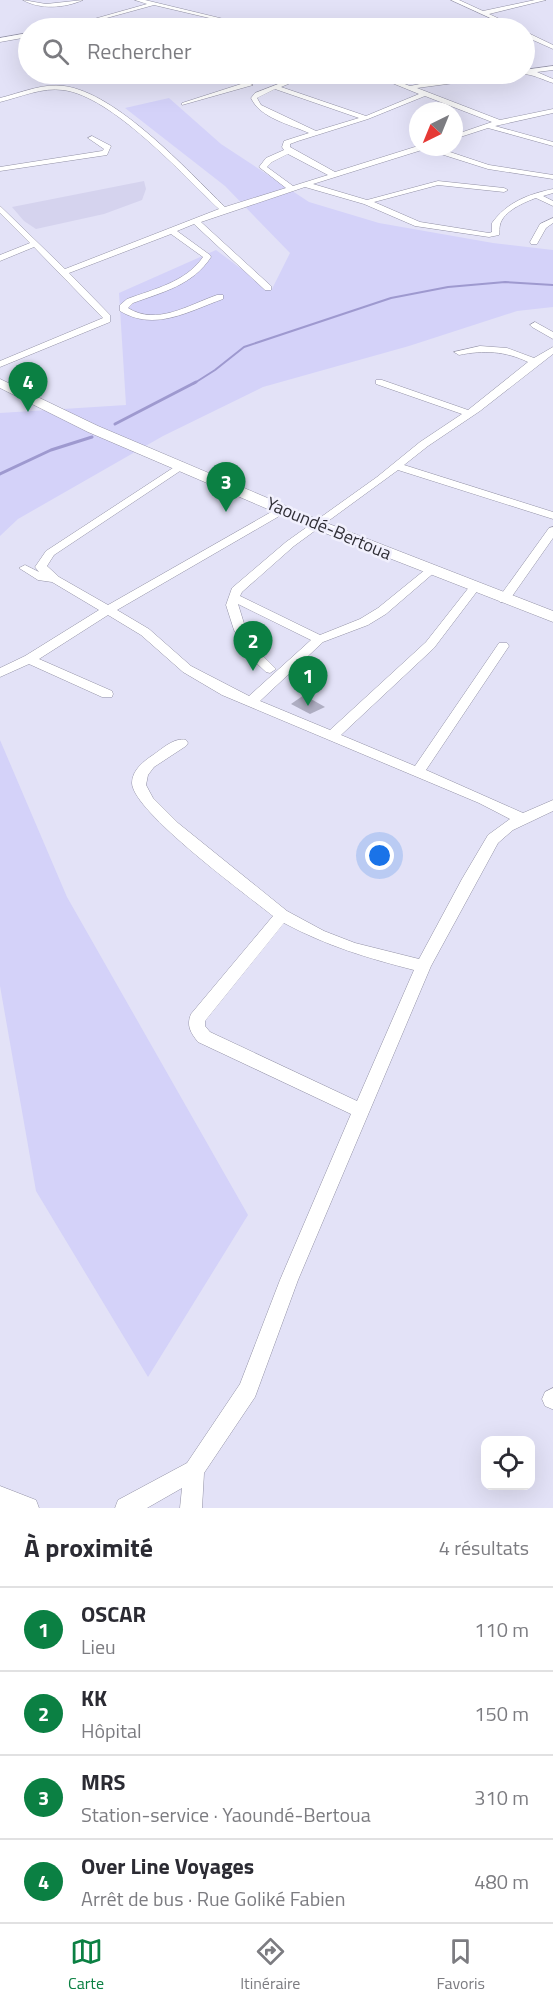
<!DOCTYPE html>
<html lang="fr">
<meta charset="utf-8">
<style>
:root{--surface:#fff;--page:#f2f2f3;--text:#2b2b33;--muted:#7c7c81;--line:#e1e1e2;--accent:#0b8043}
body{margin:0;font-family:"Titillium Web",sans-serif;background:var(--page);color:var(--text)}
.controls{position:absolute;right:18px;bottom:18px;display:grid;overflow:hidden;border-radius:12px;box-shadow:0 6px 24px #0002}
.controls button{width:54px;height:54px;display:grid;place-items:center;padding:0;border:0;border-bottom:2px solid var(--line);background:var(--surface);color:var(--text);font:30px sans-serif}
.compass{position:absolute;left:409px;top:102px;width:54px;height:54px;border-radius:50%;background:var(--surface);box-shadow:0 6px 24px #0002;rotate:223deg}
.you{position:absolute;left:380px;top:856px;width:21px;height:21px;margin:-15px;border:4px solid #fff;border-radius:50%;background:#1a73e8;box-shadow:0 0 0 9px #1a73e833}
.badge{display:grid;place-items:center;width:39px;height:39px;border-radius:50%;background:var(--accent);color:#fff;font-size:20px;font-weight:700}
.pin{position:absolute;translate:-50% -50px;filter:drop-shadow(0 2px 3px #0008)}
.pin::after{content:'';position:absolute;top:32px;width:21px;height:18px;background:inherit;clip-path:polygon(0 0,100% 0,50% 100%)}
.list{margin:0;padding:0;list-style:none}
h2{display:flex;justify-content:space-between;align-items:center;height:78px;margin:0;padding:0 24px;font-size:26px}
h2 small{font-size:20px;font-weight:400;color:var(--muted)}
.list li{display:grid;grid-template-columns:39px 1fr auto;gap:18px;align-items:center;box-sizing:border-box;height:84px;padding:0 24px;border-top:2px solid var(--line)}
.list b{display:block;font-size:22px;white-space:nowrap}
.list p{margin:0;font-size:20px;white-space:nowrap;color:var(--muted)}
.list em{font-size:20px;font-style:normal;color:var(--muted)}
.icon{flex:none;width:33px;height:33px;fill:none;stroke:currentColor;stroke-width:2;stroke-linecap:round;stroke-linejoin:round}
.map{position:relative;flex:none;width:553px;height:1508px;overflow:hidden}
.search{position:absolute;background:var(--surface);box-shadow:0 6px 24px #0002;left:18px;right:18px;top:18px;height:66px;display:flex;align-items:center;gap:15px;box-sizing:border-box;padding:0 21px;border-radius:33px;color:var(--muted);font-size:22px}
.sheet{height:414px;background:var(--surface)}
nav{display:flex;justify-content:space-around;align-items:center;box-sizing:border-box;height:84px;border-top:2px solid var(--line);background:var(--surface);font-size:16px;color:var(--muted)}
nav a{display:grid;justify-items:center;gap:3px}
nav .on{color:var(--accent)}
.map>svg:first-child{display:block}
.built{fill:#d5d3ee}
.green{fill:#d4d2f9}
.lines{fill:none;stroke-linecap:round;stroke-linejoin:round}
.stream-far1{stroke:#9e99cf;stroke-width:2}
.stream{stroke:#9e99cf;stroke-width:3}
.building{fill:#afaec2}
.minor-casing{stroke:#9291a5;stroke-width:1}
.highway-casing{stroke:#9291a5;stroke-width:1}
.minor{fill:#fff;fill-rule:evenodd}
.highway{fill:#fff;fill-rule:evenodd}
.labels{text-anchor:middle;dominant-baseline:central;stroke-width:5;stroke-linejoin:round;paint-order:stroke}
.street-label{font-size:18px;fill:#302f37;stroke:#f1f0fd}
</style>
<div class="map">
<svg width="553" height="1508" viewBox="0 0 553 1508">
<rect width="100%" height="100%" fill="#e3e2f7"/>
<polygon class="built" points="144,181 146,189 142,200 104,214 36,229 24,221 12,207"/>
<g class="green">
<polygon points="169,98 221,144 309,202 379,223 493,243 553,250 553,307 517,311 409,346 263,387 163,436 18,519 0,536 0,413 126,405 119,293 216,250 271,291 290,253 225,186 125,108"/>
<polygon points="0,740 67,897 248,1215 148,1377 36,1191 0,986"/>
</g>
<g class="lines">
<polyline class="stream-far1" points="193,384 215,370 244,347 391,298 448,287 505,282 553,285"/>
<g class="stream">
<polyline points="115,424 196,382"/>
<polyline points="0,474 51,450 92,437"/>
</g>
</g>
<polygon class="building" points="304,695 325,707 310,714 291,704"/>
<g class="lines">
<g class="minor-casing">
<g id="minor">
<path d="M 23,0 L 46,4 L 83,0 C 65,8 40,10 23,0 Z"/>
<polygon points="135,0 145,0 261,28 252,28 154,5 70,28 62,28 147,4"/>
<polygon points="451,0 459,0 483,11 535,0 546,0 489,14 519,28 512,28"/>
<polygon points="524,31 553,45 553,49 524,36"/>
<polygon points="28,33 28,37 0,42 0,38"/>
<path d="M 553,66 L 553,70 L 537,72 L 553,79 L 553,83 C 543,80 533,74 522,74 L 524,74 L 524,70 Z"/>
<polygon points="215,74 223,74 253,85 182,105 182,103 241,84"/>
<path d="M 304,74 L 312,74 L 281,87 L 366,116 L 419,94 L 370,74 L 378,74 L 410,86 L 445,79 L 510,74 L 507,76 L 417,88 L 500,120 L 553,109 L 553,113 L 495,126 L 553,142 L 553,146 L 488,128 L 454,139 L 454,135 L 492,122 L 425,96 L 368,119 L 298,141 L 290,144 L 290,147 L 335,172 L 418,146 L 435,147 L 489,165 L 553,175 L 553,179 L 488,169 L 425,149 L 313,184 L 367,200 L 438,181 L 504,188 L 508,190 L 504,192 L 438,185 L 374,202 L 420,222 L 489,233 L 492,232 L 492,223 C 507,202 529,194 553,189 L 553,193 L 543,196 L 553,201 L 553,206 L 536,198 C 525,202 503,211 500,225 C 499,228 500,231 499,235 L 489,237 L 415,226 L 364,204 L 305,187 L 201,222 L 271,286 L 271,290 L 265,290 L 194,224 L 177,231 L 210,255 L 211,257 C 193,285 163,292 133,303 L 128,308 C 157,326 188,305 217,295 L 223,295 L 223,299 C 189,311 155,332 120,311 L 120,305 L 127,299 C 154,289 186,282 203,257 L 171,234 L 69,273 L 110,315 L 110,322 L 0,367 L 0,361 L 103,318 L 34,247 L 0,261 L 0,255 L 30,243 L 0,213 L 0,206 L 65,269 L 219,209 C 183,175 112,96 63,90 C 43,87 20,97 0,102 L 0,98 C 20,93 43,83 64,86 C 117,93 187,170 225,207 L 286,188 L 259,167 L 266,158 L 284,150 L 282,147 L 284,141 L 309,133 C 289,124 260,118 251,98 L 255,93 ZM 275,89 L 359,118 L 316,131 L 261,105 L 257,98 ZM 288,154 L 328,175 L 293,186 L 267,167 L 272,162 Z"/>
<polygon points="92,136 111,146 107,155 0,171 0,167 102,151 104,149 88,138"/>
<polygon points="553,218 553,223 546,228 537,244 531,244 530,242 540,224"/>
<polygon points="535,322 553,332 553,339 532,327 530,325"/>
<path d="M 480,346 L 507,348 L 534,358 L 553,347 L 553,354 L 480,411 L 428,446 L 404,465 L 553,512 L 553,519 L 398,470 L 294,546 L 242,592 L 240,596 L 320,635 L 360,619 L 378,608 L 426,569 L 430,568 L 436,571 L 386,614 L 368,625 L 323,642 L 260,701 L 330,730 L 426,642 L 470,586 L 478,586 L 480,588 L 478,590 L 434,648 L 341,735 L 415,766 L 499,643 L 507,643 L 509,646 L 426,770 L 523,813 L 553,800 L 553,811 L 513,830 L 498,843 L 431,966 L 298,1280 L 255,1397 L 204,1473 L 202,1508 L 180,1508 L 182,1488 L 147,1508 L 115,1508 L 118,1500 L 187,1463 L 240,1384 L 280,1280 L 351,1114 L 198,1042 C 191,1033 186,1026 191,1014 L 273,916 C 247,895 133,812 132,783 C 132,770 144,761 153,755 C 162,749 174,737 186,740 L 188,743 L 186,746 L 154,767 L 148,775 L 146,785 L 153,798 L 178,823 L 287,911 L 324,931 L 355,943 L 419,959 L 462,879 L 488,835 L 510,819 L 479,803 L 222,695 L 183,672 L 141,635 L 108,615 L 39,659 L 112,691 L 113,694 L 112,697 L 102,697 L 29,664 L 0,677 L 0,668 L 25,656 L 99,610 L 52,582 L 38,580 L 19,568 L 25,565 L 39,572 L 35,567 L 46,551 L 182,462 L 187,465 L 186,467 L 54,555 L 47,566 L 59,577 L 108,605 L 280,507 L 288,507 L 288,511 L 117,610 L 149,629 L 191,666 L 249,696 L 311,640 L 238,604 L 246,630 L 259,652 L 276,669 L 270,673 L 266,672 L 250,657 L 234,630 L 226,605 L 232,588 L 286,542 L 377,477 L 420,442 L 462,414 L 376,384 L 376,380 L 382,380 L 468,410 L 528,362 C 505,351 484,350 459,355 L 454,352 ZM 284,923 C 327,946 367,958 414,970 L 357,1101 L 210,1032 L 205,1026 L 205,1021 Z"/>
<polygon points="553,527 553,538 508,602 500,602 498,599 500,596 549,528"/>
<polygon points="553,1388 553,1409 552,1409 545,1406 542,1399 545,1392"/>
<polygon points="0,1486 36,1500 39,1508 0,1508"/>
</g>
</g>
<g class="highway-casing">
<polygon id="highway" points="0,379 98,426 324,522 553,611 553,622 312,528 88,432 0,388"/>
</g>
<use href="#minor" class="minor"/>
<use href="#highway" class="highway"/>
</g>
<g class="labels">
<g class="street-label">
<text transform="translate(329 528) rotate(23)">Yaoundé-Bertoua</text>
</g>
</g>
</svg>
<div class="controls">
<button><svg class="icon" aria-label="locate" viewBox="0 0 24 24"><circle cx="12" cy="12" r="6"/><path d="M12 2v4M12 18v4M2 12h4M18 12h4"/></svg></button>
</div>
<svg class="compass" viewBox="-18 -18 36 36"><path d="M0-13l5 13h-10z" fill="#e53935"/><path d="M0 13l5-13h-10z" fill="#7c7c81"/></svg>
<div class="you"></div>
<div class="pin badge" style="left:308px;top:706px">1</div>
<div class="pin badge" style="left:253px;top:671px">2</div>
<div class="pin badge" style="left:226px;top:512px">3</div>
<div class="pin badge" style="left:28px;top:412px">4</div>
<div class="search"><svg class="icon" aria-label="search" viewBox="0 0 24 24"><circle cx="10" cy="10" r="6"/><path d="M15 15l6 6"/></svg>Rechercher</div>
</div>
<section class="sheet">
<h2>À proximité<small>4 résultats</small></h2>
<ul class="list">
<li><span class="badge">1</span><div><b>OSCAR</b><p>Lieu</p></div><em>110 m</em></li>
<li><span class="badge">2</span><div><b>KK</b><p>Hôpital</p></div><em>150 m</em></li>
<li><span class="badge">3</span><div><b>MRS</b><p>Station-service · Yaoundé-Bertoua</p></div><em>310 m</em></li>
<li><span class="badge">4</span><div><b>Over Line Voyages</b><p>Arrêt de bus · Rue Goliké Fabien</p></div><em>480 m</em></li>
</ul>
</section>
<nav>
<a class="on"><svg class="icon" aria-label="map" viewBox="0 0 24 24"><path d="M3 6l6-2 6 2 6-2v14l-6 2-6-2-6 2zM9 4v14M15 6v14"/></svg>Carte</a>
<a><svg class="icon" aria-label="directions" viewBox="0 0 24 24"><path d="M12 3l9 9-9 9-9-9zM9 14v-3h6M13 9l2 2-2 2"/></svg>Itinéraire</a>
<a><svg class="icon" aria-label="saved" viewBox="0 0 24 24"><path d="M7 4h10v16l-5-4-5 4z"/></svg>Favoris</a>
</nav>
